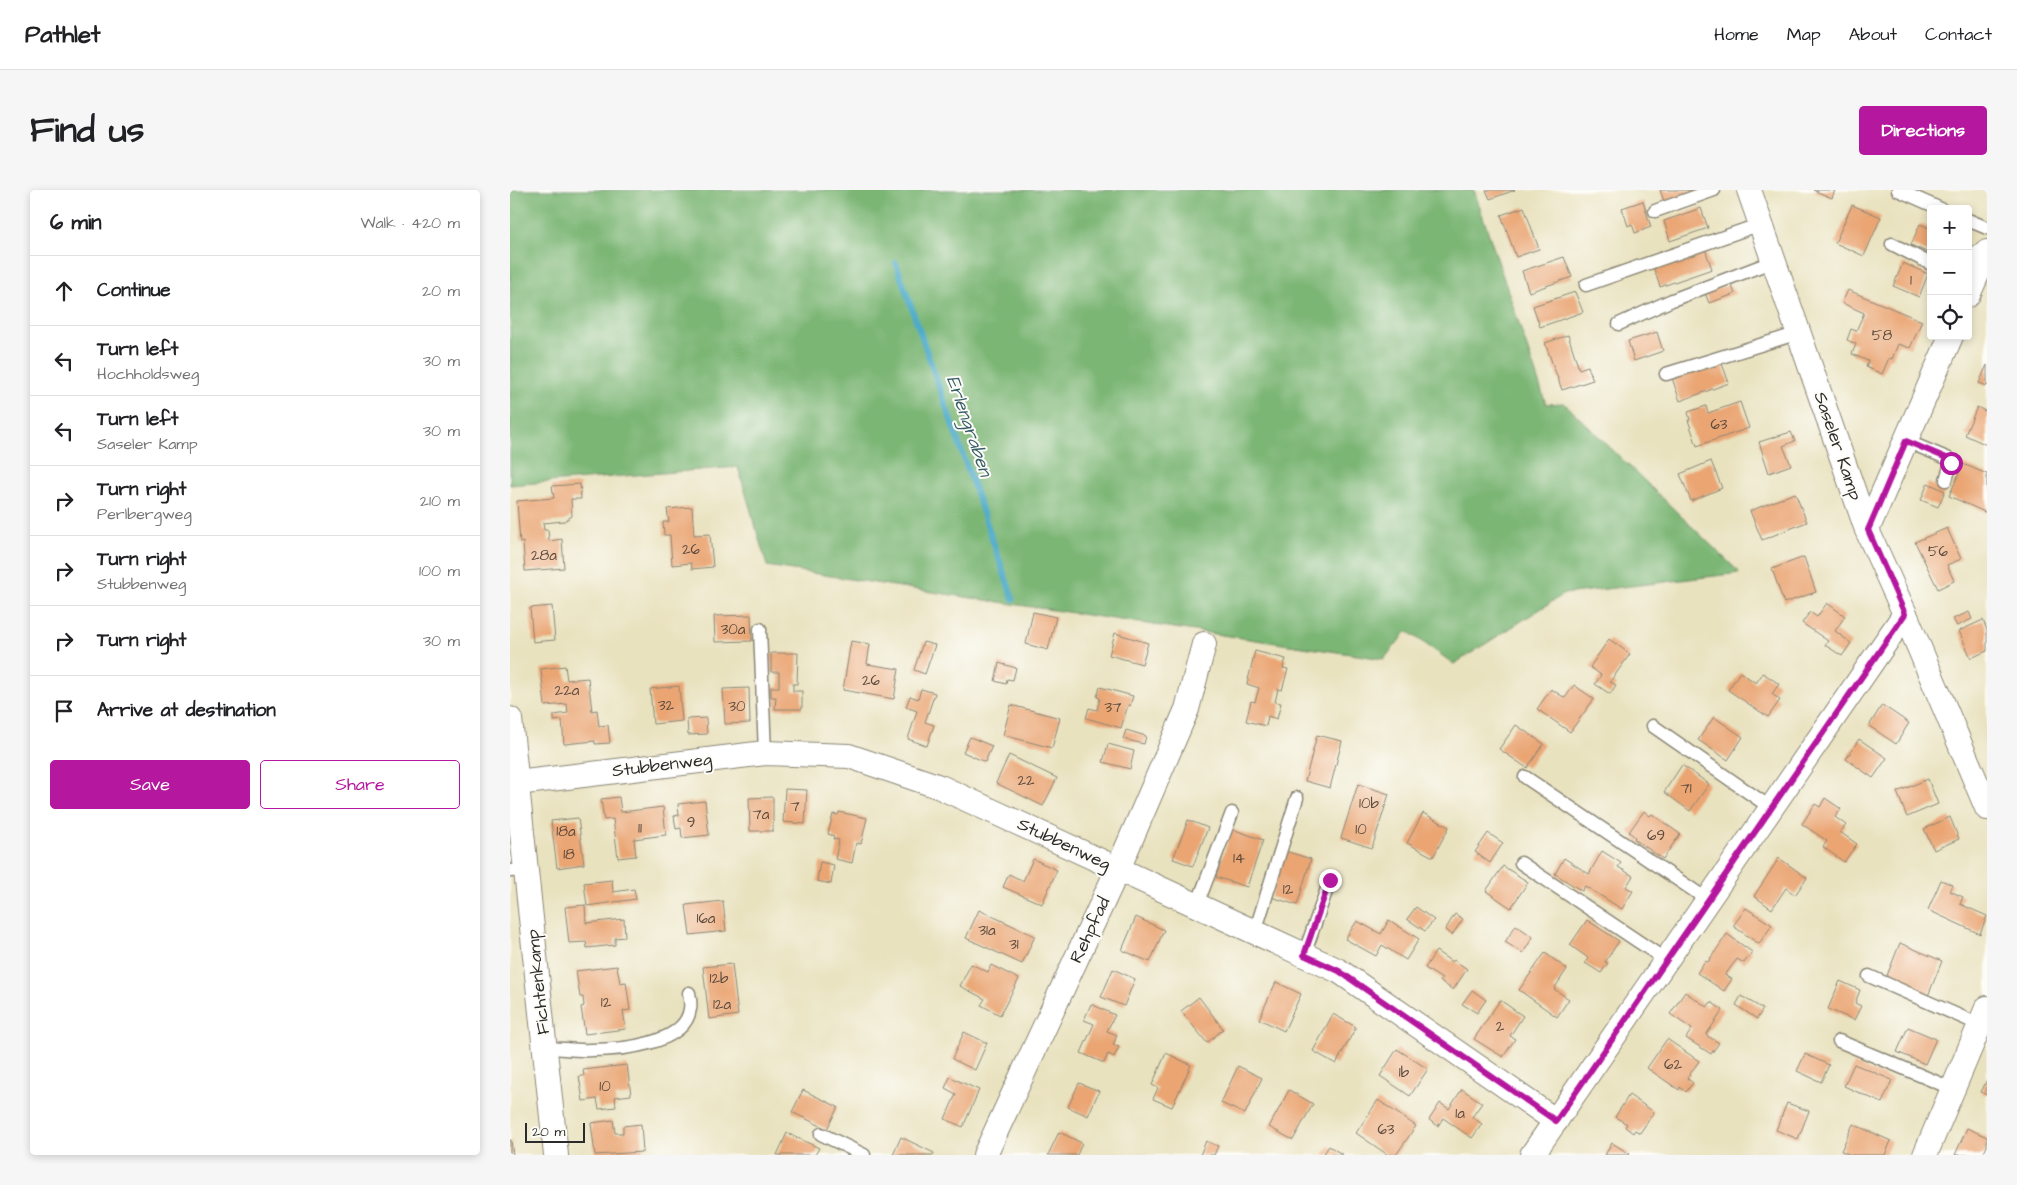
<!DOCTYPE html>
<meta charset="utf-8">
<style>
:root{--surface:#fff;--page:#f6f6f6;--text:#202124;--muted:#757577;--line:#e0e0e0;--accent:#b5179e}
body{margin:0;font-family:"Architects Daughter",sans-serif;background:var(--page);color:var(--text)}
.controls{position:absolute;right:15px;top:15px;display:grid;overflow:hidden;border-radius:5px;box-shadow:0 2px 8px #0003}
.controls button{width:45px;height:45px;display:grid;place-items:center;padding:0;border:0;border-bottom:1px solid var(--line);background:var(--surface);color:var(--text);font:25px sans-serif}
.scale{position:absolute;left:15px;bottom:12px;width:60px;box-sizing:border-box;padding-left:5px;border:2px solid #2b2b2b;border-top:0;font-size:14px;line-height:18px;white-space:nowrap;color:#2b2b2b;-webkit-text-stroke:4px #fdfcf7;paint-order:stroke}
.stop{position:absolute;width:15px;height:15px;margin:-11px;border:4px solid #b5179e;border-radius:50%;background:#fff}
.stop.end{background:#b5179e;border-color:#fff;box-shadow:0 1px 5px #0008}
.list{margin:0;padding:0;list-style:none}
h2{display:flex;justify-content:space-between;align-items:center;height:65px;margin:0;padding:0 20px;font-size:21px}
h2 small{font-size:16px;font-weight:400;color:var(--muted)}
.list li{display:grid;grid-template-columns:32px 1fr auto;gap:15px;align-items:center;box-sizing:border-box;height:70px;padding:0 20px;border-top:1px solid var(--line)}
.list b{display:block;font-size:19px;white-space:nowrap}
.list p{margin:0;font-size:16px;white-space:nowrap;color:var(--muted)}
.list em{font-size:16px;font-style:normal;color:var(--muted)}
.actions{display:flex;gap:10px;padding:15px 20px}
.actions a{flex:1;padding:11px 0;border:1px solid var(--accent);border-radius:5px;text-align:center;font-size:18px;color:var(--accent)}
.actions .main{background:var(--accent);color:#fff}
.icon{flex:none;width:28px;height:28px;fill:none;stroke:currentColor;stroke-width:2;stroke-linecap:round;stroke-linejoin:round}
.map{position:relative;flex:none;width:1477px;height:965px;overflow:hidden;border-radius:5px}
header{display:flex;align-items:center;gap:30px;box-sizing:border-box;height:70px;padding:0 25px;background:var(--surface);border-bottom:1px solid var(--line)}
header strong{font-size:24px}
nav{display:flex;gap:28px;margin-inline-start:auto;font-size:18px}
.intro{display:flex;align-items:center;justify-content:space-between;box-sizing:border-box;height:120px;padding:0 30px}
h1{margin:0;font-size:35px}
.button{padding:12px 22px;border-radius:5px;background:var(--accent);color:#fff;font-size:18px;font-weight:700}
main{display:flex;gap:30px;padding:0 30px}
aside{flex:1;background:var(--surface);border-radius:5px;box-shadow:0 2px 8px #0003}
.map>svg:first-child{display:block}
.forest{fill:#7bb674;stroke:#537050}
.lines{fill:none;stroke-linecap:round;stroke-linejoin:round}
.stream{stroke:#48a9c7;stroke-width:6}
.building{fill:#eaa573}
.lane-casing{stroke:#8a8675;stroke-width:15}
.street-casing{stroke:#8a8675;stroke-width:26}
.lane{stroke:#fff;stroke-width:12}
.street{stroke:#fff;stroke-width:24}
.route{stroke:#b5179e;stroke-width:6}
.labels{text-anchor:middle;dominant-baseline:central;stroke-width:4;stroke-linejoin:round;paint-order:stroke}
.number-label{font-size:15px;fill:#5b4a3d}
.street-label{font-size:18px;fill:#2b2b2b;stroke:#fdfcf7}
.water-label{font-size:19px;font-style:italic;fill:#375d69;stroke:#fdfcf7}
</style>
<header>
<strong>Pathlet</strong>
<nav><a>Home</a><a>Map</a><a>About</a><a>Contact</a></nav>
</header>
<div class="intro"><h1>Find us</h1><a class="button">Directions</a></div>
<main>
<aside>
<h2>6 min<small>Walk · 420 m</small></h2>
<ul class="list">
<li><svg class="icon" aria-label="ahead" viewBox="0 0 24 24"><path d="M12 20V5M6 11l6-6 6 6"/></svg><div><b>Continue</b></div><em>20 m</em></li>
<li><svg class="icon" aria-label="left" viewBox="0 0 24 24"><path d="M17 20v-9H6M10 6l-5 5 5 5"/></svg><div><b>Turn left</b><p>Hochholdsweg</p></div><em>30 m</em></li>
<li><svg class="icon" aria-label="left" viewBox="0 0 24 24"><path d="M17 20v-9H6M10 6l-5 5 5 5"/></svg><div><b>Turn left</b><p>Saseler Kamp</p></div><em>30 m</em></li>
<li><svg class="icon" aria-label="right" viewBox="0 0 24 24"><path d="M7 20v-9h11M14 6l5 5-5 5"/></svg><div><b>Turn right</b><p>Perlbergweg</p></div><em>210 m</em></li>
<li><svg class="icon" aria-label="right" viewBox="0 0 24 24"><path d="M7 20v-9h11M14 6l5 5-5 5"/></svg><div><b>Turn right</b><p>Stubbenweg</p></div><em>100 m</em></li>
<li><svg class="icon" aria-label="right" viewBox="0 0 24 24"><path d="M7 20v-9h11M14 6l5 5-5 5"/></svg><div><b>Turn right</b></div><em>30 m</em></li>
<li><svg class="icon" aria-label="arrive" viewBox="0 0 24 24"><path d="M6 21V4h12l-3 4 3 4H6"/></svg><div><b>Arrive at destination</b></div></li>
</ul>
<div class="actions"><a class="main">Save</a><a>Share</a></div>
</aside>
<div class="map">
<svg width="1477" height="965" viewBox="0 0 1477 965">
<rect width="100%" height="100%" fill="#fdfcf7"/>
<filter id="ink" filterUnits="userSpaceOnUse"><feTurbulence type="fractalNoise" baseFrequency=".02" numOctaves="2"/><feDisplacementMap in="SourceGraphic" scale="10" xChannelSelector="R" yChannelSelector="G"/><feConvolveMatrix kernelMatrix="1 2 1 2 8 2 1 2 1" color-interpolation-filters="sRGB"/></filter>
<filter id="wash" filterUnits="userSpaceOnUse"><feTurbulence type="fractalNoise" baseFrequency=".0096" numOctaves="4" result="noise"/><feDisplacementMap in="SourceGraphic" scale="20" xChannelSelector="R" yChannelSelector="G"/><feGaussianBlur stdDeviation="1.12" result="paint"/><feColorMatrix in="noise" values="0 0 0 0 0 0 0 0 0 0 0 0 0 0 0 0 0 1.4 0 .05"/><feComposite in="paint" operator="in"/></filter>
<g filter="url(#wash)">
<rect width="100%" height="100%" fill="#e9e2bf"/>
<polygon class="forest" points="0,0 964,0 1036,214 1054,213 1230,383 1054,404 944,474 897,441 874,469 448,406 257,376 228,277 0,295"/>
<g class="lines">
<polyline class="stream" points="386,73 503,409"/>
</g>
<g id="blocks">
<g class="building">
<polygon points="976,0 1005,0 980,9"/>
<polygon points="1150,0 1188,0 1155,14"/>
<polygon points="1303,0 1325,0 1322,8"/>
<polygon points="1133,11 1141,37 1125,43 1122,34 1118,36 1112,18"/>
<polygon points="1342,15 1371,27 1354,66 1325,53"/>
<polygon points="1014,17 1029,59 1006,67 991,25"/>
<polygon points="1191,18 1198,38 1160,51 1154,31"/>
<polygon points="1410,34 1421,39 1421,64 1401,55"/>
<polygon points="1195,59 1202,79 1150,97 1143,76"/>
<polygon points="1054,67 1062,87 1019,102 1012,81"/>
<polygon points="1393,73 1418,84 1409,107 1383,96"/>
<polygon points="1221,94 1225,104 1199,113 1195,103"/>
<polygon points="1338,100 1412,131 1400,158 1388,154 1382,169 1379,168 1372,184 1356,177 1358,171 1342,164 1346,154 1337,150 1341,139 1346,141 1354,123 1332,113"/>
<polygon points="1065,102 1073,122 1030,137 1023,116"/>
<polygon points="1147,142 1153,161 1124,171 1118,151"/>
<polygon points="1058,145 1069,179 1078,176 1083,190 1052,200 1035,153"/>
<polygon points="1211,171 1219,193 1170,211 1162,188"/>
<polygon points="1477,175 1477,196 1469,193"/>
<polygon points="1230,212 1239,238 1187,256 1178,230 1180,230 1178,222 1196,216 1198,223"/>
<polygon points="1467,217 1477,222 1477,255 1455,245"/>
<polygon points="1281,242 1285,251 1273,256 1281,275 1259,283 1249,252"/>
<polygon points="1201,271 1212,298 1181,311 1170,284"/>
<polygon points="1453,274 1477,284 1477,323 1439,306"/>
<polygon points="1418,293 1435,301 1428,317 1411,310"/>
<polygon points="70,294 71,309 61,309 62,326 54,331 33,333 34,340 38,340 39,351 52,349 54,378 15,381 13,352 10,353 7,311 44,308 42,296"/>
<polygon points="1285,303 1297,332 1252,350 1240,321"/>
<polygon points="182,317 184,345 200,344 203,377 182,379 181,373 162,375 160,345 154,345 153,332 159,332 157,319"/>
<polygon points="1437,338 1451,369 1437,375 1444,391 1428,399 1405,352"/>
<polygon points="1294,367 1306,402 1274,413 1262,379"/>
<polygon points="1317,413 1335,426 1325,441 1341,453 1332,466 1315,455 1318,451 1292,433 1300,422 1307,427"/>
<polygon points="42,416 45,450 23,452 20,418"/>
<polygon points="523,422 546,427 538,460 516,454"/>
<polygon points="1459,422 1462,429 1447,436 1443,429"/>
<polygon points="241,425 242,451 205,452 204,426"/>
<polygon points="1473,430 1477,440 1477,461 1461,468 1449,441"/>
<polygon points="605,443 638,453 632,474 599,465"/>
<polygon points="1099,449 1120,464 1100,492 1106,495 1100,504 1085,494 1091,485 1080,477"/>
<polygon points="341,451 360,454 357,474 389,479 384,509 333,500"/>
<polygon points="413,452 425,455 415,484 404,480"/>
<polygon points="745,461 776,469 773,478 778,479 772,500 768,499 765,512 771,513 767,529 758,526 756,536 736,531 741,511 745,512 749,498 737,494"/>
<polygon points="261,463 288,463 287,494 283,494 283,501 292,501 292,519 265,519 266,507 261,507 261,497 269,497 269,482 261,482"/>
<polygon points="489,473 506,478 503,490 497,489 496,494 485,491"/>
<polygon points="55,476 57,490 78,488 82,521 87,520 89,536 98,535 100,553 85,554 85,551 54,554 52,530 44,531 44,525 58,523 57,514 35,516 31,479"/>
<polygon points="1230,482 1246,493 1253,483 1269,494 1262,504 1270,510 1258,527 1218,500"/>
<polygon points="1064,495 1084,509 1060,542 1027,519 1041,499 1055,508"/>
<polygon points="169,496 172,531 143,534 140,499"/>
<polygon points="590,497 623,506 620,516 618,515 611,538 576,528 579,518 587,520 590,508 587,507"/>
<polygon points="239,498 240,533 215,534 213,499"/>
<polygon points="411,499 425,503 415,532 424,535 417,556 398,549 407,521 396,517 400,506 408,509"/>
<polygon points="501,515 550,528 542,558 493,545"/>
<polygon points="1372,515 1399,533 1386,554 1359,536"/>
<polygon points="1204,527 1233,547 1218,570 1188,550"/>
<polygon points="196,528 197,544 178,545 177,529"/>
<polygon points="1006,535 1034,554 1017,578 989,559"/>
<polygon points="616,540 636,546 634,554 613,549"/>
<polygon points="807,545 832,551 820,598 795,591"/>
<polygon points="460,547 482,556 475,572 453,562"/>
<polygon points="1349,549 1377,568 1363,588 1336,569"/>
<polygon points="598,554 624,561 620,579 593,572"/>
<polygon points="499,565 547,588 533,616 486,593"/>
<polygon points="1172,575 1199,594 1180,621 1154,602"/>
<polygon points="1418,589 1428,614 1397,627 1387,602"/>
<polygon points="848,594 879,604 862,658 831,648"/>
<polygon points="275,599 297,600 295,634 273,632"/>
<polygon points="109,607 111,622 153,617 156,645 124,649 126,666 108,668 103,629 94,630 91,609"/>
<polygon points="263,607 263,641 240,641 239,608"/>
<polygon points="1315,608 1331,619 1325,627 1336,635 1330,642 1347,654 1334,672 1313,657 1317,651 1292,634 1305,614 1310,617"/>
<polygon points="195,611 199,645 172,648 171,638 166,639 164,626 169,625 168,614"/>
<polygon points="1134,621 1140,626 1142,624 1170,644 1153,669 1124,649 1125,647 1119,642"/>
<polygon points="329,622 357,628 351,654 346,653 342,673 325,669 329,650 323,649 324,646 318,644 323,624 328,625"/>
<polygon points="913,623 939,637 923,667 897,653"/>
<polygon points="1440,627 1449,649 1424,660 1414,639"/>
<polygon points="68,628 74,674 47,678 41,631"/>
<polygon points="678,630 698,638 683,676 663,669"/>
<polygon points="722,639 753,650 737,697 706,687"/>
<polygon points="978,643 993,653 980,673 965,662"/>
<polygon points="775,661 801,669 787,715 761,707"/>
<polygon points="1092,661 1111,673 1108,677 1123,686 1116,697 1123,701 1112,719 1075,696 1072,701 1045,684 1054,668 1079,684"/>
<polygon points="1269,668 1297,688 1285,705 1276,698 1262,719 1244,706"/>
<polygon points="523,669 547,680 532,714 493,697 499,684 513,691"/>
<polygon points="310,672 324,675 321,694 307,691"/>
<polygon points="993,676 1018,692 1001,718 976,701"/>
<polygon points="102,690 103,702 124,699 126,709 77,716 74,693"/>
<polygon points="1431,690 1443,695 1440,701 1453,707 1450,714 1477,726 1470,744 1418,720"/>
<polygon points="213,711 216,741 180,745 176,715"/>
<polygon points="75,715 76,733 114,729 115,747 105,748 105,755 77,758 76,752 59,753 55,717"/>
<polygon points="906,717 924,730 915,741 897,729"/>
<polygon points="1236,718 1262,735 1249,754 1223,736"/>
<polygon points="469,720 525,746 512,774 456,748"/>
<polygon points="945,724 953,729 942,745 935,740"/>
<polygon points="626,727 654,740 640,772 612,760"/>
<polygon points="879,730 909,749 896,770 872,755 866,766 835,749 847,731 871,744"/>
<polygon points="1077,730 1109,751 1095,772 1098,773 1091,783 1075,773 1078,768 1060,755"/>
<polygon points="1006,735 1023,747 1013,763 995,752"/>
<polygon points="1217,744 1242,762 1234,773 1227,769 1215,785 1222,789 1214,801 1187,783 1195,771 1198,772"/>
<polygon points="1390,753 1432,771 1418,806 1376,788"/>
<polygon points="926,761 942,772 944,770 957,779 943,800 930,791 932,789 915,778"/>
<polygon points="1035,763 1057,779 1044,799 1059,809 1047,827 1009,800"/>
<polygon points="222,774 228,825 199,829 193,777"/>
<polygon points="461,774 478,782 481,775 509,789 490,825 471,815 475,809 450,796"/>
<polygon points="107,776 110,793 116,792 120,820 113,821 116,839 75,844 71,817 74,816 73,807 70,807 66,781"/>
<polygon points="603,779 625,789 614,816 591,807"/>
<polygon points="1330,791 1350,800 1345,813 1351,816 1344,830 1318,819"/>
<polygon points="766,792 791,804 774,841 749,829"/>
<polygon points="962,800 976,810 967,823 952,814"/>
<polygon points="1175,802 1197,817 1201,812 1213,820 1196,845 1209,853 1201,864 1176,848 1182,839 1160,824"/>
<polygon points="1231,806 1253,819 1247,829 1226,815"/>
<polygon points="689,807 713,839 697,853 671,821"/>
<polygon points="990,810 1013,826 1000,846 1005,849 993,867 964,849"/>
<polygon points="581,814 605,825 597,841 607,845 603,855 609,857 604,867 598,864 594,873 571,863 584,834 574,830"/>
<polygon points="823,824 846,837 826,874 803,861"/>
<polygon points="1398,837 1426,849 1415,874 1387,862"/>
<polygon points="454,842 477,853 465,880 442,869"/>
<polygon points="1157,849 1189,871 1177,888 1183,893 1176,902 1170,897 1169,900 1137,878"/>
<polygon points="887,859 918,879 900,906 870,886"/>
<polygon points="656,863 681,875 662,917 643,909 648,898 642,895"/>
<polygon points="1295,864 1319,875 1311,892 1287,881"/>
<polygon points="1344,874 1382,890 1372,913 1334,896"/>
<polygon points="117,875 121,905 105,907 106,917 89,919 87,909 73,911 69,886 74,886 73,880"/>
<polygon points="728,876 752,888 735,924 711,913"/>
<polygon points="440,887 469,900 453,937 435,929 446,904 435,898"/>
<polygon points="1477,890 1477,905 1471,902"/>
<polygon points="569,893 589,901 578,926 558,917"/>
<polygon points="952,899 972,913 962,927 972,934 962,948 933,928 928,936 919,930 930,913 939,919"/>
<polygon points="293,900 328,917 317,939 282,922"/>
<polygon points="779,900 803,914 783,950 759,937"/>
<polygon points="1119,905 1144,922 1130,943 1125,940 1123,943 1115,937 1117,934 1105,927"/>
<polygon points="868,910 906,936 886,965 878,965 846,943"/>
<polygon points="1277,913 1299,921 1288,949 1266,940"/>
<polygon points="103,930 105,943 113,943 113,936 131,934 133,962 85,965 81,933"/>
<polygon points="1343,934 1381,951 1375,965 1341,965 1331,961"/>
<polygon points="1457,938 1477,947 1477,956 1473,965 1445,965"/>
<polygon points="549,942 572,953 567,965 538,965"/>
<polygon points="277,943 309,958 305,965 267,965"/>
<polygon points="391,947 424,963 423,965 383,965"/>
<polygon points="0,950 1,950 3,965 0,965"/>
<polygon points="696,951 708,956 704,965 690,965"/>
<polygon points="1102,953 1120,964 1119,965 1095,965"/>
<polygon points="819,956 833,965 813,965"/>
</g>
</g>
</g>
<g filter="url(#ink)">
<use href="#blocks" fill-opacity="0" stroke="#8a8675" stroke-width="1"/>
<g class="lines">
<g class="lane-casing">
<g id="lane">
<polyline points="1388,0 1431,19"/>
<polyline points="1145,21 1204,0"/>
<polyline points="1458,30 1477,38"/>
<polyline points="1382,54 1421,74"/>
<polyline points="1458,65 1477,58"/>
<polyline points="1076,95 1251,34"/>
<polyline points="1109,134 1162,110 1264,71"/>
<polyline points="1156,184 1289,143"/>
<polyline points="1396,251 1439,269 1441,273 1436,290"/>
<polyline points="250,439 255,563"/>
<polyline points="1143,536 1261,618"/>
<polyline points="1015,587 1198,710"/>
<polyline points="1011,673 1156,770"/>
<polyline points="0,681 16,680"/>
<polyline points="687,715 722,623"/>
<polyline points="745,742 787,608"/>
<polyline points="794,765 820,690"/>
<polyline points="1359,786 1470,835"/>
<polyline points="1329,851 1443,899"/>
<path d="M 35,858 C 50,858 66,861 81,860 C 109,860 175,855 180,819 C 181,814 180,808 179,803"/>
<polyline points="311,944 354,965"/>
</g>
</g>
<g class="street-casing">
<g id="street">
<polyline points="1239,0 1357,340 1395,424 1477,618"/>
<polyline points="1458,105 1477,62"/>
<polyline points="1357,340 1441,146"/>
<polyline points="0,529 46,965"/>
<polyline points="7,593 255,563 339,566 430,597 829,781 1046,931"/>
<polyline points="475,965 608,679 677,519 694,454"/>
<polyline points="1022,965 1395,424"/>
<polyline points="1415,965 1477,818"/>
</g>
</g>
<use href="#lane" class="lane"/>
<use href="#street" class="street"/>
</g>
</g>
<g class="lines" filter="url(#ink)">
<polyline class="route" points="820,690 794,765 829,781 1046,931 1395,424 1358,340 1396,251 1439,269 1441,273"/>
</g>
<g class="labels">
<g class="number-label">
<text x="1401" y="90">1</text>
<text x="1372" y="145">58</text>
<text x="1209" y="234">63</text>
<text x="181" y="359">26</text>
<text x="1428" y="361">56</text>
<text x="34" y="365">28a</text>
<text x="223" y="439">30a</text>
<text x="361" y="490">26</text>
<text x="57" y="500">22a</text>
<text x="156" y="515">32</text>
<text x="227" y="516">30</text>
<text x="603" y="517">37</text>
<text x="516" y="590">22</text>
<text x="1176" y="598">71</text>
<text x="859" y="613">10b</text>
<text x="285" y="616">7</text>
<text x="251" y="624">7a</text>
<text x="181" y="632">9</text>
<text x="130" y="638">11</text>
<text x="851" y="639">10</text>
<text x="56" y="641">18a</text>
<text x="1146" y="645">69</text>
<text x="59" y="664">18</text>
<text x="729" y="668">14</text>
<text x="778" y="699">12</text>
<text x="196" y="728">16a</text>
<text x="477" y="740">31a</text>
<text x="504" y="754">31</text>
<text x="209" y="788">12b</text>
<text x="96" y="812">12</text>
<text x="212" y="814">12a</text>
<text x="990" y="836">2</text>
<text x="1163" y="874">62</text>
<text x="894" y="882">1b</text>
<text x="95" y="896">10</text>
<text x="950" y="923">1a</text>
<text x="876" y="939">63</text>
</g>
<g class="street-label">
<text transform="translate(1328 256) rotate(71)">Saseler Kamp</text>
<text transform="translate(152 575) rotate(-7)">Stubbenweg</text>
<text transform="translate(554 654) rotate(25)">Stubbenweg</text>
<text transform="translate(580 740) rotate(-65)">Rehpfad</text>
<text transform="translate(28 792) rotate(-96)">Fichtenkamp</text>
</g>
<g class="water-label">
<text transform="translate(459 236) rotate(71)">Erlengraben</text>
</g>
</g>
</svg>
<div class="controls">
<button>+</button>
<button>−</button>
<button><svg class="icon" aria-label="locate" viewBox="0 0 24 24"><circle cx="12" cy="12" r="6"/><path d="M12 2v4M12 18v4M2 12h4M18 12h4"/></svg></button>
</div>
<div class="scale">20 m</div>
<div class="stop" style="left:1441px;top:273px"></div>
<div class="stop end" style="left:820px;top:690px"></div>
</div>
</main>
